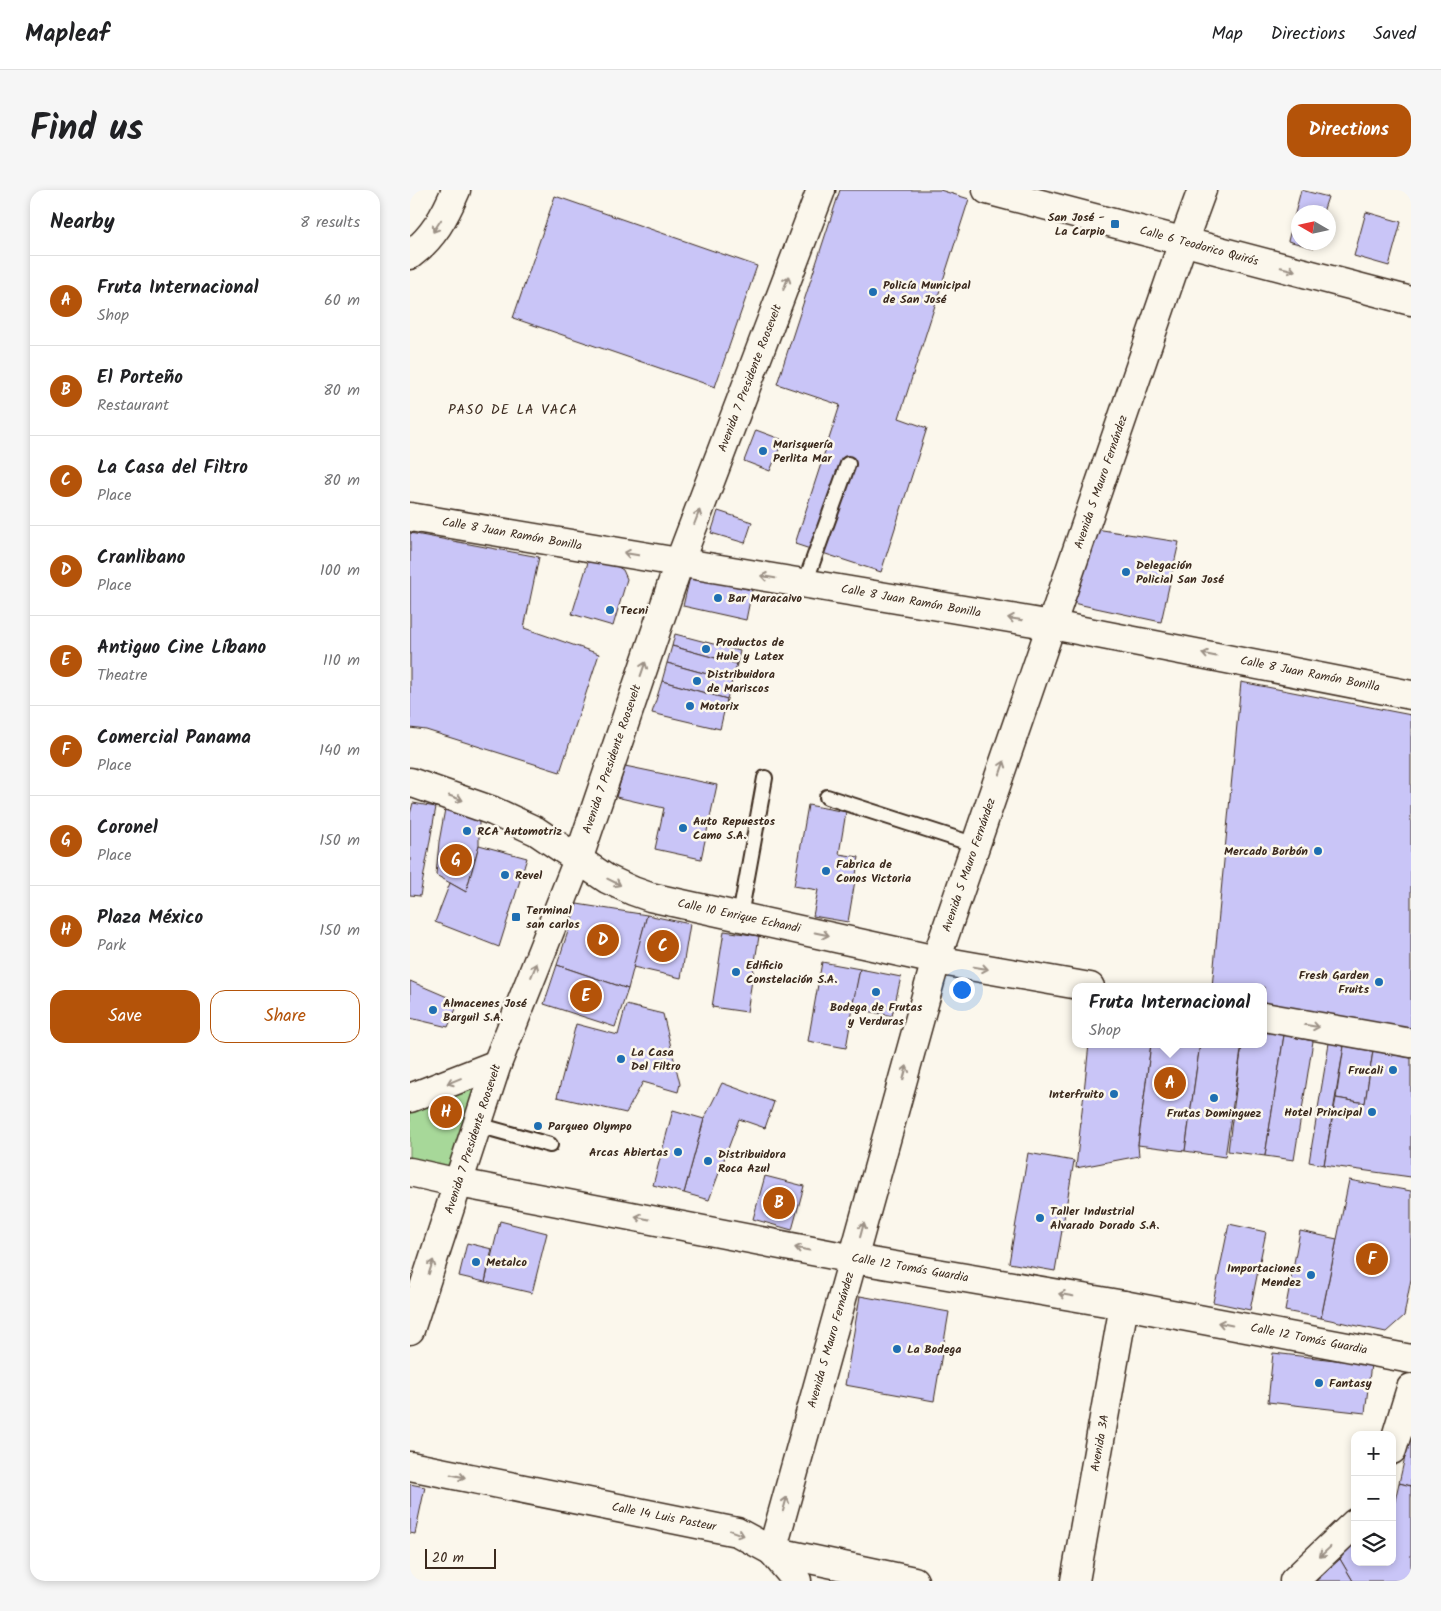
<!DOCTYPE html>
<meta charset="utf-8">
<style>
:root{--surface:#fff;--page:#f6f6f6;--text:#202124;--muted:#757577;--line:#e0e0e0;--accent:#b45309}
body{margin:0;font-family:Kalam,sans-serif;background:var(--page);color:var(--text)}
.controls{position:absolute;right:15px;bottom:15px;display:grid;overflow:hidden;border-radius:10px;box-shadow:0 2px 8px #0003}
.controls button{width:45px;height:45px;display:grid;place-items:center;padding:0;border:0;border-bottom:1px solid var(--line);background:var(--surface);color:var(--text);font:25px sans-serif}
.compass{position:absolute;left:881px;top:15px;width:45px;height:45px;border-radius:50%;background:var(--surface);box-shadow:0 2px 8px #0003;rotate:279deg}
.scale{position:absolute;left:15px;bottom:12px;width:71px;box-sizing:border-box;padding-left:5px;border:2px solid #3b2a1e;border-top:0;font-size:14px;line-height:18px;white-space:nowrap;color:#3b2a1e;-webkit-text-stroke:4px #fbf7ec;paint-order:stroke}
.you{position:absolute;left:551px;top:799px;width:18px;height:18px;margin:-12px;border:4px solid #fff;border-radius:50%;background:#1a73e8;box-shadow:0 0 0 8px #1a73e833}
.badge{display:grid;place-items:center;width:32px;height:32px;border-radius:50%;background:var(--accent);color:#fff;font-size:16px;font-weight:700}
.pin{position:absolute;translate:-50% -50%;border:2px solid #fff;box-shadow:0 1px 5px #0006}
.popup{position:absolute;left:662px;top:793px;width:195px;height:65px;box-sizing:border-box;display:grid;place-content:center;border-radius:10px;background:var(--surface);filter:drop-shadow(0 1px 4px #0005);font-size:16px;white-space:nowrap;color:var(--muted)}
.popup b{font-size:19px;color:var(--text)}
.popup::after{content:'';position:absolute;left:50%;top:100%;margin-left:-10px;border:10px solid transparent;border-top-color:var(--surface)}
.list{margin:0;padding:0;list-style:none}
h2{display:flex;justify-content:space-between;align-items:center;height:65px;margin:0;padding:0 20px;font-size:21px}
h2 small{font-size:16px;font-weight:400;color:var(--muted)}
.list li{display:grid;grid-template-columns:32px 1fr auto;gap:15px;align-items:center;box-sizing:border-box;height:90px;padding:0 20px;border-top:1px solid var(--line)}
.list b{display:block;font-size:19px;white-space:nowrap}
.list p{margin:0;font-size:16px;white-space:nowrap;color:var(--muted)}
.list em{font-size:16px;font-style:normal;color:var(--muted)}
.actions{display:flex;gap:10px;padding:15px 20px}
.actions a{flex:1;padding:11px 0;border:1px solid var(--accent);border-radius:15px;text-align:center;font-size:18px;color:var(--accent)}
.actions .main{background:var(--accent);color:#fff}
.icon{flex:none;width:28px;height:28px;fill:none;stroke:currentColor;stroke-width:2;stroke-linecap:round;stroke-linejoin:round}
.map{position:relative;flex:none;width:1001px;height:1391px;overflow:hidden;border-radius:15px}
header{display:flex;align-items:center;gap:30px;box-sizing:border-box;height:70px;padding:0 25px;background:var(--surface);border-bottom:1px solid var(--line)}
header strong{font-size:24px}
nav{display:flex;gap:28px;margin-inline-start:auto;font-size:18px}
.intro{display:flex;align-items:center;justify-content:space-between;box-sizing:border-box;height:120px;padding:0 30px}
h1{margin:0;font-size:35px}
.button{padding:12px 22px;border-radius:15px;background:var(--accent);color:#fff;font-size:18px;font-weight:700}
main{display:flex;gap:30px;padding:0 30px}
aside{flex:1;background:var(--surface);border-radius:15px;box-shadow:0 2px 8px #0003}
.map>svg:first-child{display:block}
.green{fill:#a7d899;stroke:#71815c}
.building{fill:#c9c5f7;stroke:#3b2a1e}
.lines{fill:none;stroke-linecap:round;stroke-linejoin:round}
.service-casing{stroke:#3b2a1e;stroke-width:18}
.minor-casing{stroke:#3b2a1e;stroke-width:31}
.tertiary-casing{stroke:#3b2a1e;stroke-width:31}
.service{stroke:#fbf7ec;stroke-width:14}
.minor{stroke:#fbf7ec;stroke-width:28}
.tertiary{stroke:#fbf7ec;stroke-width:28}
.oneway{stroke:#9b9085}
.poi-dot{fill:#1f6fb2;stroke:#fbf7ec;stroke-width:2}
.labels{text-anchor:middle;dominant-baseline:central;stroke-width:5;stroke-linejoin:round;paint-order:stroke}
.poi-label{font-size:12px;font-weight:bold;fill:#3b2a1e;stroke:#fbf7ec;text-anchor:start}
.street-label{font-size:12px;fill:#3b2a1e;stroke:#fbf7ec}
.neighbourhood-label{font-size:14px;letter-spacing:1px;fill:#3b2a1e;stroke:#fbf7ec}
</style>
<header>
<strong>Mapleaf</strong>
<nav><a>Map</a><a>Directions</a><a>Saved</a></nav>
</header>
<div class="intro"><h1>Find us</h1><a class="button">Directions</a></div>
<main>
<aside>
<h2>Nearby<small>8 results</small></h2>
<ul class="list">
<li><span class="badge">A</span><div><b>Fruta Internacional</b><p>Shop</p></div><em>60 m</em></li>
<li><span class="badge">B</span><div><b>El Porteño</b><p>Restaurant</p></div><em>80 m</em></li>
<li><span class="badge">C</span><div><b>La Casa del Filtro</b><p>Place</p></div><em>80 m</em></li>
<li><span class="badge">D</span><div><b>Cranlibano</b><p>Place</p></div><em>100 m</em></li>
<li><span class="badge">E</span><div><b>Antiguo Cine Líbano</b><p>Theatre</p></div><em>110 m</em></li>
<li><span class="badge">F</span><div><b>Comercial Panama</b><p>Place</p></div><em>140 m</em></li>
<li><span class="badge">G</span><div><b>Coronel</b><p>Place</p></div><em>150 m</em></li>
<li><span class="badge">H</span><div><b>Plaza México</b><p>Park</p></div><em>150 m</em></li>
</ul>
<div class="actions"><a class="main">Save</a><a>Share</a></div>
</aside>
<div class="map">
<svg width="1001" height="1391" viewBox="0 0 1001 1391">
<rect width="100%" height="100%" fill="#fbf7ec"/>
<filter id="ink" filterUnits="userSpaceOnUse"><feTurbulence type="fractalNoise" baseFrequency=".02" numOctaves="2"/><feDisplacementMap in="SourceGraphic" scale="10" xChannelSelector="R" yChannelSelector="G"/><feConvolveMatrix kernelMatrix="1 2 1 2 8 2 1 2 1" color-interpolation-filters="sRGB"/></filter>
<g filter="url(#ink)">
<polygon class="green" points="87,874 49,993 0,982 0,908"/>
<g class="building">
<polygon points="430,0 530,0 559,9 489,228 517,238 471,382 385,354 430,215 367,194"/>
<polygon points="891,0 918,7 913,22 888,22 888,52 905,52 904,58 878,51"/>
<polygon points="145,6 347,76 305,197 103,128"/>
<polygon points="956,22 991,32 979,76 944,66"/>
<polygon points="346,240 373,250 360,281 334,271"/>
<polygon points="308,321 342,332 335,353 301,343"/>
<polygon points="686,339 769,352 751,432 658,412"/>
<polygon points="0,343 129,367 114,438 189,464 150,582 16,540 0,538"/>
<polygon points="179,369 208,377 213,380 217,389 203,436 162,424"/>
<polygon points="280,387 342,400 336,430 273,416"/>
<polygon points="265,444 330,461 327,474 262,456"/>
<polygon points="262,456 327,474 322,491 257,473"/>
<polygon points="257,473 322,491 317,509 252,491"/>
<polygon points="252,491 317,509 310,539 242,523"/>
<polygon points="831,492 1001,525 1001,841 854,814 854,797 802,797"/>
<polygon points="215,576 307,595 291,669 245,659 254,618 206,607"/>
<polygon points="3,613 26,617 10,706 0,705 0,624"/>
<polygon points="398,615 436,622 429,664 449,667 438,732 403,726 408,700 384,696"/>
<polygon points="35,619 69,628 69,655 56,702 26,685 29,652"/>
<polygon points="69,655 117,668 89,757 25,732 40,693 56,702"/>
<polygon points="167,714 237,725 218,799 147,775"/>
<polygon points="237,725 280,734 271,788 223,777"/>
<polygon points="314,741 349,746 337,822 302,817"/>
<polygon points="412,772 450,779 436,858 398,851"/>
<polygon points="147,775 218,799 205,837 134,814"/>
<polygon points="450,779 491,787 482,826 442,818"/>
<polygon points="0,791 49,812 38,837 0,828"/>
<polygon points="216,815 253,824 270,894 268,902 233,892 216,923 147,907 166,834 208,845"/>
<polygon points="854,841 874,845 855,966 818,961 832,854 854,854"/>
<polygon points="874,845 903,851 884,970 855,966"/>
<polygon points="919,853 934,856 914,975 899,972"/>
<polygon points="679,854 741,854 728,955 729,966 666,978"/>
<polygon points="741,854 790,854 775,961 728,955"/>
<polygon points="790,854 832,854 815,967 775,961"/>
<polygon points="934,856 963,861 955,913 926,908"/>
<polygon points="963,861 1001,868 1001,987 914,975 926,908 955,913"/>
<polygon points="312,893 364,912 355,938 329,929 299,1010 274,1003 294,929"/>
<polygon points="263,920 294,929 274,1003 243,995"/>
<polygon points="618,963 664,971 645,1081 599,1073"/>
<polygon points="355,986 394,996 382,1040 343,1029"/>
<polygon points="939,990 1001,1001 1001,1089 994,1126 976,1142 911,1128"/>
<polygon points="90,1031 137,1043 122,1103 75,1092"/>
<polygon points="819,1034 856,1042 840,1120 803,1112"/>
<polygon points="890,1041 927,1049 911,1128 875,1121"/>
<polygon points="57,1053 82,1059 75,1092 49,1086"/>
<polygon points="450,1106 539,1122 524,1211 435,1195"/>
<polygon points="863,1163 961,1174 955,1223 858,1212"/>
<polygon points="1001,1241 1001,1296 989,1293"/>
<polygon points="989,1293 1001,1296 1001,1391 943,1391 930,1369 944,1351 945,1372 982,1372 982,1324"/>
<polygon points="0,1294 15,1297 5,1344 0,1343"/>
<polygon points="930,1369 943,1391 906,1391"/>
</g>
<g class="lines">
<g class="service-casing">
<g id="service">
<polyline points="395,393 438,274"/>
<polyline points="417,607 566,655"/>
<polyline points="330,726 355,588"/>
<polyline points="68,935 140,955"/>
</g>
</g>
<g class="minor-casing">
<g id="minor">
<polyline points="577,0 1001,111"/>
<polyline points="0,327 642,435 1001,505"/>
<polyline points="982,1260 1001,1198"/>
<polyline points="0,1276 327,1342 362,1361 504,1391"/>
<polyline points="387,1391 362,1361 526,770 773,52 792,0"/>
<polyline points="665,1391 714,1115"/>
<polyline points="884,1391 945,1333"/>
</g>
</g>
<g class="tertiary-casing">
<g id="tertiary">
<path d="M 0,65 C 23,48 35,26 46,0"/>
<polyline points="0,592 83,621 126,641 197,689 223,701 240,707 526,770 680,797"/>
<polyline points="854,827 1001,853"/>
<polyline points="0,908 87,874"/>
<polyline points="0,982 49,993 444,1069 714,1115 1001,1169"/>
<polyline points="0,1140 87,874 168,670 269,373 411,0"/>
</g>
</g>
<use href="#service" class="service"/>
<use href="#minor" class="minor"/>
<use href="#tertiary" class="tertiary"/>
</g>
<defs><path id="oneway-shaft" d="M-6 0H5M1.5-3L5.5 0L1.5 3" fill="none" stroke-width="1.6" stroke-linecap="round" stroke-linejoin="round" transform="scale(1.25)"/></defs>
<g class="oneway">
<use href="#oneway-shaft" transform="translate(27 36) rotate(123)"/>
<use href="#oneway-shaft" transform="translate(878 79) rotate(14)"/>
<use href="#oneway-shaft" transform="translate(376 93) rotate(-69)"/>
<use href="#oneway-shaft" transform="translate(287 327) rotate(-69)"/>
<use href="#oneway-shaft" transform="translate(221 364) rotate(-170)"/>
<use href="#oneway-shaft" transform="translate(358 387) rotate(-171)"/>
<use href="#oneway-shaft" transform="translate(605 429) rotate(-170)"/>
<use href="#oneway-shaft" transform="translate(799 465) rotate(-169)"/>
<use href="#oneway-shaft" transform="translate(233 479) rotate(-71)"/>
<use href="#oneway-shaft" transform="translate(592 578) rotate(-71)"/>
<use href="#oneway-shaft" transform="translate(46 608) rotate(19)"/>
<use href="#oneway-shaft" transform="translate(204 692) rotate(26)"/>
<use href="#oneway-shaft" transform="translate(412 744) rotate(12)"/>
<use href="#oneway-shaft" transform="translate(571 778) rotate(10)"/>
<use href="#oneway-shaft" transform="translate(124 780) rotate(-68)"/>
<use href="#oneway-shaft" transform="translate(902 836) rotate(10)"/>
<use href="#oneway-shaft" transform="translate(495 883) rotate(-75)"/>
<use href="#oneway-shaft" transform="translate(44 891) rotate(158)"/>
<use href="#oneway-shaft" transform="translate(232 1028) rotate(-169)"/>
<use href="#oneway-shaft" transform="translate(452 1040) rotate(-75)"/>
<use href="#oneway-shaft" transform="translate(392 1059) rotate(-169)"/>
<use href="#oneway-shaft" transform="translate(21 1077) rotate(-72)"/>
<use href="#oneway-shaft" transform="translate(656 1105) rotate(-170)"/>
<use href="#oneway-shaft" transform="translate(815 1134) rotate(-169)"/>
<use href="#oneway-shaft" transform="translate(48 1286) rotate(11)"/>
<use href="#oneway-shaft" transform="translate(375 1314) rotate(-74)"/>
<use href="#oneway-shaft" transform="translate(327 1343) rotate(20)"/>
<use href="#oneway-shaft" transform="translate(915 1362) rotate(137)"/>
</g>
</g>
<g class="poi-dot">
<rect x="700" y="29" width="10" height="10" rx="2.5"/>
<circle cx="463" cy="102" r="5"/>
<circle cx="353" cy="261" r="5"/>
<circle cx="716" cy="382" r="5"/>
<circle cx="308" cy="408" r="5"/>
<circle cx="200" cy="420" r="5"/>
<circle cx="296" cy="459" r="5"/>
<circle cx="287" cy="491" r="5"/>
<circle cx="280" cy="516" r="5"/>
<circle cx="273" cy="638" r="5"/>
<circle cx="57" cy="641" r="5"/>
<circle cx="908" cy="661" r="5"/>
<circle cx="416" cy="681" r="5"/>
<circle cx="95" cy="685" r="5"/>
<rect x="101" y="722" width="10" height="10" rx="2.5"/>
<circle cx="326" cy="782" r="5"/>
<circle cx="969" cy="792" r="5"/>
<circle cx="466" cy="802" r="5"/>
<circle cx="23" cy="820" r="5"/>
<circle cx="211" cy="869" r="5"/>
<circle cx="983" cy="880" r="5"/>
<circle cx="704" cy="904" r="5"/>
<circle cx="804" cy="908" r="5"/>
<circle cx="962" cy="922" r="5"/>
<circle cx="128" cy="936" r="5"/>
<circle cx="268" cy="962" r="5"/>
<circle cx="298" cy="971" r="5"/>
<circle cx="630" cy="1028" r="5"/>
<circle cx="66" cy="1072" r="5"/>
<circle cx="901" cy="1085" r="5"/>
<circle cx="487" cy="1159" r="5"/>
<circle cx="909" cy="1193" r="5"/>
</g>
<g class="labels">
<g class="poi-label">
<text x="695" y="27" text-anchor="end">San José -<tspan x="695" dy="14">La Carpio</tspan></text>
<text x="473" y="95">Policía Municipal<tspan x="473" dy="14">de San José</tspan></text>
<text x="363" y="254">Marisquería<tspan x="363" dy="14">Perlita Mar</tspan></text>
<text x="726" y="375">Delegación<tspan x="726" dy="14">Policial San José</tspan></text>
<text x="318" y="408">Bar Maracaivo</text>
<text x="210" y="420">Tecni</text>
<text x="306" y="452">Productos de<tspan x="306" dy="14">Hule y Latex</tspan></text>
<text x="297" y="484">Distribuidora<tspan x="297" dy="14">de Mariscos</tspan></text>
<text x="290" y="516">Motorix</text>
<text x="283" y="631">Auto Repuestos<tspan x="283" dy="14">Camo S.A.</tspan></text>
<text x="67" y="641">RCA Automotriz</text>
<text x="898" y="661" text-anchor="end">Mercado Borbón</text>
<text x="426" y="674">Fabrica de<tspan x="426" dy="14">Conos Victoria</tspan></text>
<text x="105" y="685">Revel</text>
<text x="116" y="720">Terminal<tspan x="116" dy="14">san carlos</tspan></text>
<text x="336" y="775">Edificio<tspan x="336" dy="14">Constelación S.A.</tspan></text>
<text x="959" y="785" text-anchor="end">Fresh Garden<tspan x="959" dy="14">Fruits</tspan></text>
<text x="33" y="813">Almacenes José<tspan x="33" dy="14">Barguil S.A.</tspan></text>
<text x="466" y="817" text-anchor="middle">Bodega de Frutas<tspan x="466" dy="14">y Verduras</tspan></text>
<text x="221" y="862">La Casa<tspan x="221" dy="14">Del Filtro</tspan></text>
<text x="973" y="880" text-anchor="end">Frucali</text>
<text x="694" y="904" text-anchor="end">Interfruito</text>
<text x="952" y="922" text-anchor="end">Hotel Principal</text>
<text x="804" y="923" text-anchor="middle">Frutas Dominguez</text>
<text x="138" y="936">Parqueo Olympo</text>
<text x="258" y="962" text-anchor="end">Arcas Abiertas</text>
<text x="308" y="964">Distribuidora<tspan x="308" dy="14">Roca Azul</tspan></text>
<text x="640" y="1021">Taller Industrial<tspan x="640" dy="14">Alvarado Dorado S.A.</tspan></text>
<text x="76" y="1072">Metalco</text>
<text x="891" y="1078" text-anchor="end">Importaciones<tspan x="891" dy="14">Mendez</tspan></text>
<text x="497" y="1159">La Bodega</text>
<text x="919" y="1193">Fantasy</text>
</g>
<g class="street-label">
<text transform="translate(789 56) rotate(15)">Calle 6 Teodorico Quirós</text>
<text transform="translate(340 188) rotate(-69)">Avenida 7 Presidente Roosevelt</text>
<text transform="translate(691 292) rotate(-71)">Avenida 5 Mauro Fernández</text>
<text transform="translate(102 344) rotate(10)">Calle 8 Juan Ramón Bonilla</text>
<text transform="translate(501 411) rotate(10)">Calle 8 Juan Ramón Bonilla</text>
<text transform="translate(900 484) rotate(11)">Calle 8 Juan Ramón Bonilla</text>
<text transform="translate(202 569) rotate(-71)">Avenida 7 Presidente Roosevelt</text>
<text transform="translate(559 675) rotate(-71)">Avenida 5 Mauro Fernández</text>
<text transform="translate(329 726) rotate(12)">Calle 10 Enrique Echandi</text>
<text transform="translate(63 949) rotate(-72)">Avenida 7 Presidente Roosevelt</text>
<text transform="translate(500 1078) rotate(10)">Calle 12 Tomás Guardia</text>
<text transform="translate(899 1149) rotate(11)">Calle 12 Tomás Guardia</text>
<text transform="translate(421 1150) rotate(-74)">Avenida 5 Mauro Fernández</text>
<text transform="translate(690 1253) rotate(-80)">Avenida 3A</text>
<text transform="translate(254 1327) rotate(11)">Calle 14 Luis Pasteur</text>
</g>
<g class="neighbourhood-label">
<text x="103" y="220">PASO DE LA VACA</text>
</g>
</g>
</svg>
<div class="controls">
<button>+</button>
<button>−</button>
<button><svg class="icon" aria-label="layers" viewBox="0 0 24 24"><path d="M12 4l9 5-9 5-9-5zM3 14l9 5 9-5"/></svg></button>
</div>
<svg class="compass" viewBox="-18 -18 36 36"><path d="M0-13l5 13h-10z" fill="#e53935"/><path d="M0 13l5-13h-10z" fill="#757577"/></svg>
<div class="scale">20 m</div>
<div class="you"></div>
<div class="pin badge" style="left:760px;top:893px">A</div>
<div class="popup"><b>Fruta Internacional</b>Shop</div>
<div class="pin badge" style="left:369px;top:1013px">B</div>
<div class="pin badge" style="left:253px;top:756px">C</div>
<div class="pin badge" style="left:193px;top:750px">D</div>
<div class="pin badge" style="left:176px;top:806px">E</div>
<div class="pin badge" style="left:962px;top:1069px">F</div>
<div class="pin badge" style="left:46px;top:670px">G</div>
<div class="pin badge" style="left:36px;top:922px">H</div>
</div>
</main>
